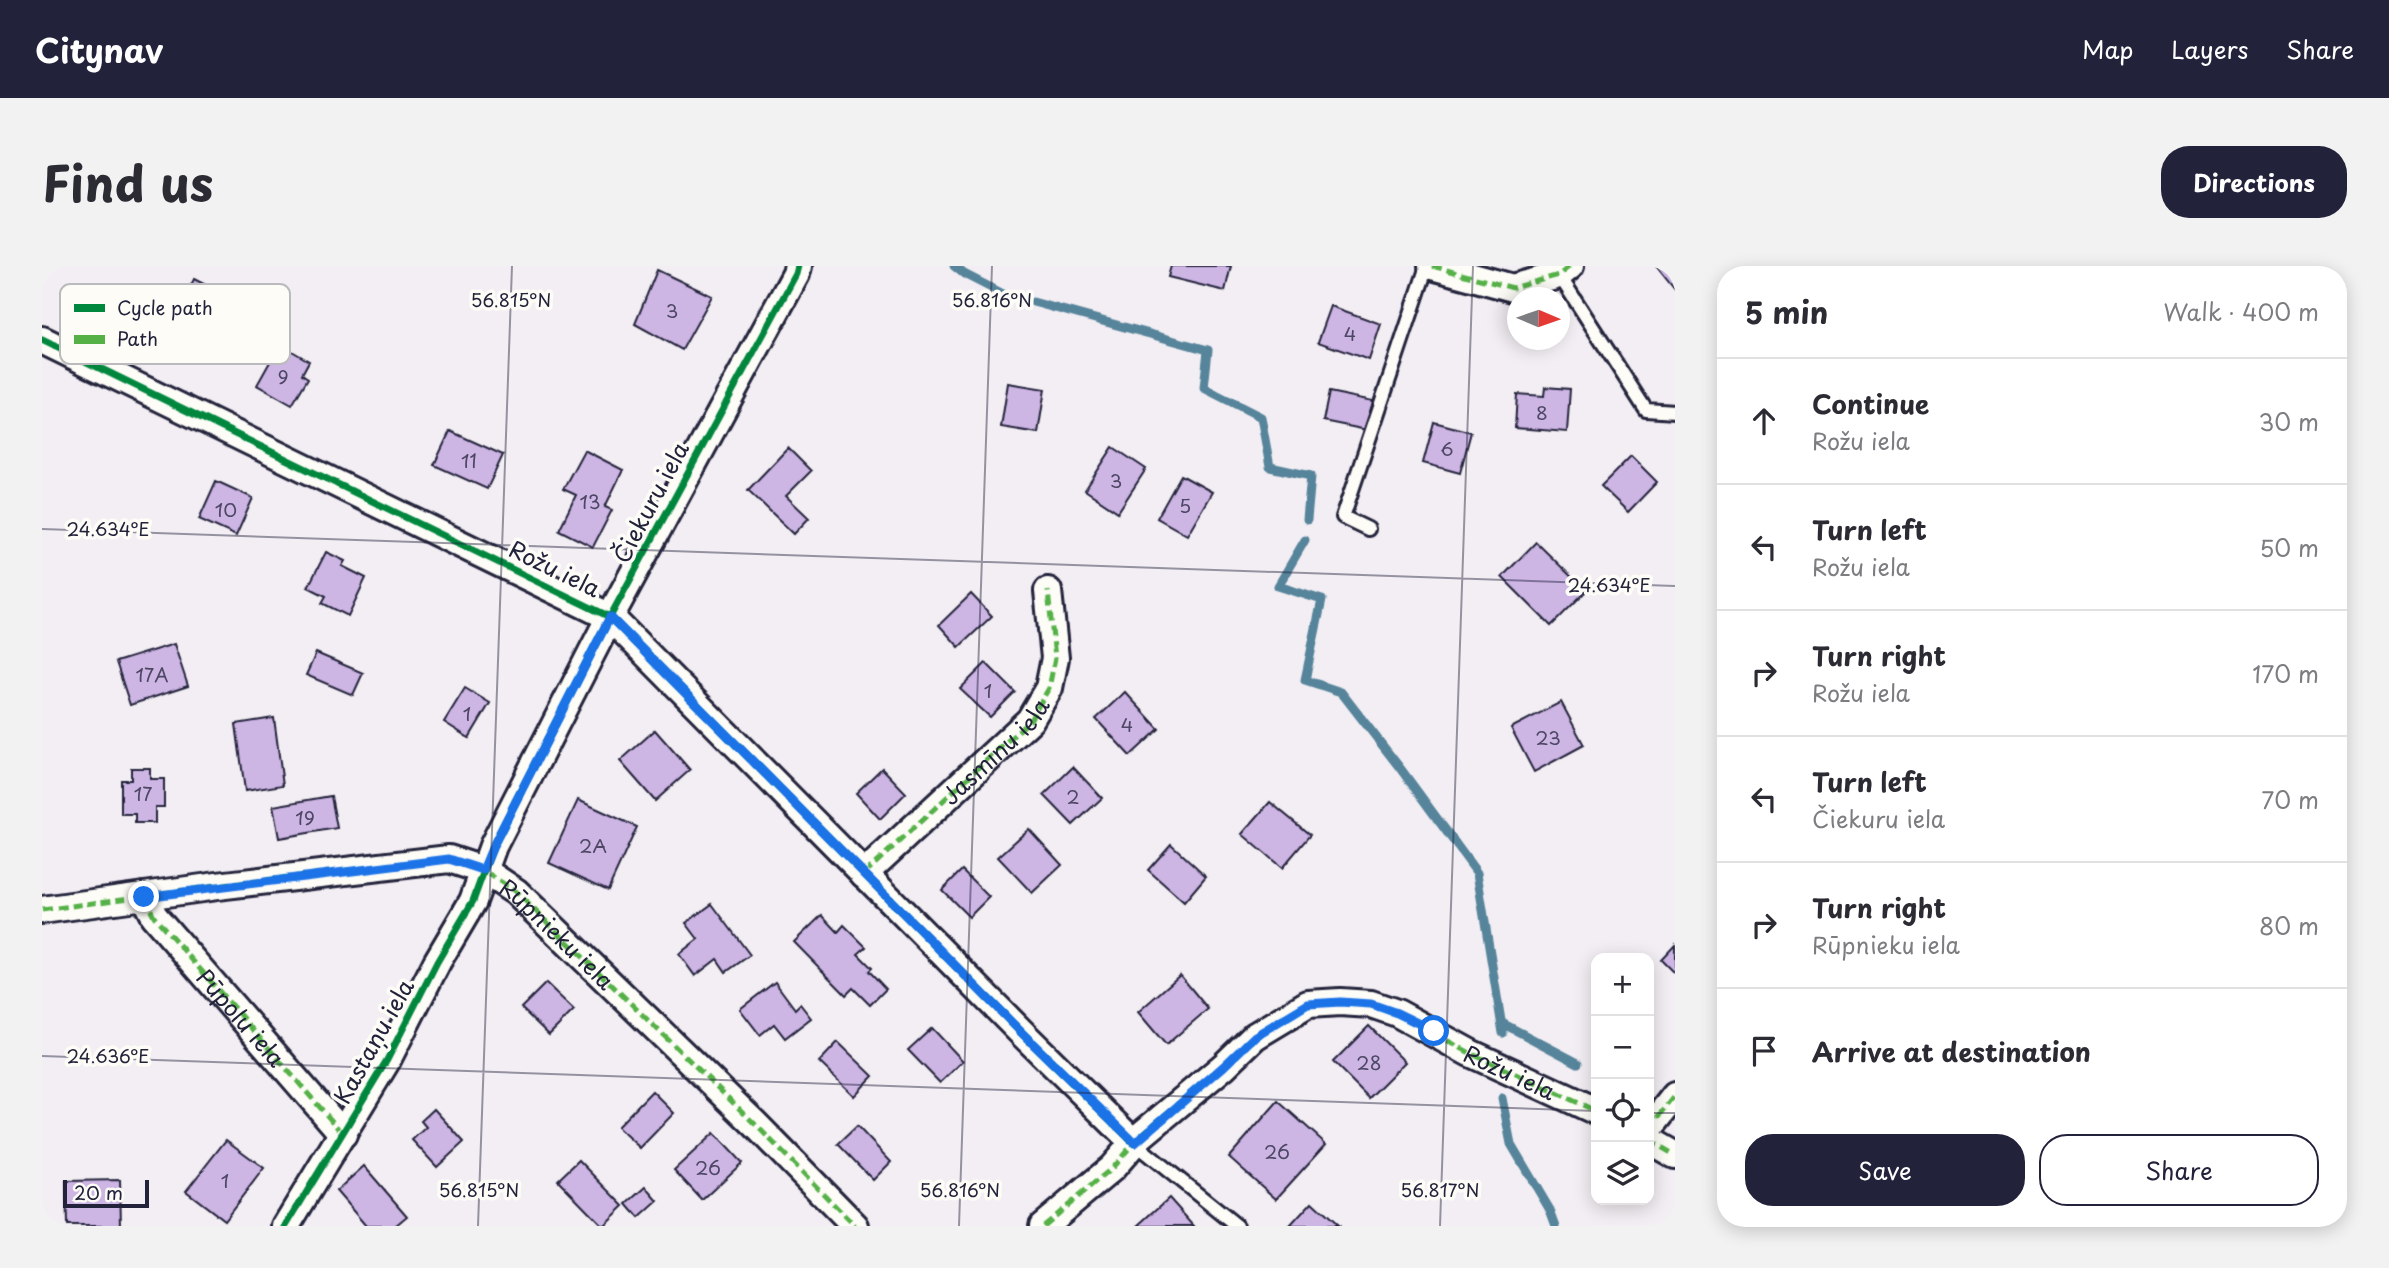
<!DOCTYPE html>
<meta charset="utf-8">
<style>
:root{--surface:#fff;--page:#f2f2f3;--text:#2b2b33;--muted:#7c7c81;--line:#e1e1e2;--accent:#22223b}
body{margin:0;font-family:"Playpen Sans",sans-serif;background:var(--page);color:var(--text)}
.controls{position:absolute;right:21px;bottom:21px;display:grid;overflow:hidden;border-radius:14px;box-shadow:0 4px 18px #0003}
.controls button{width:63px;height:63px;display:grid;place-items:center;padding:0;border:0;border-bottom:2px solid var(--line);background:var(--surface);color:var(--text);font:35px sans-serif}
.compass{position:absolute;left:1465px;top:21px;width:63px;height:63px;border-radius:50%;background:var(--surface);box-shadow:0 4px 18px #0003;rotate:92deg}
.scale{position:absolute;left:21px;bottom:18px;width:86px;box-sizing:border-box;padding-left:7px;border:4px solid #22223b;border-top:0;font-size:19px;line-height:24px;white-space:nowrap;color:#22223b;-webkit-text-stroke:5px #fdfcf7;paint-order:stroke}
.stop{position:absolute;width:21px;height:21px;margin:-16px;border:5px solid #1a73e8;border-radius:50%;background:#fff}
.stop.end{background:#1a73e8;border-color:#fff;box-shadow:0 2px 7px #0008}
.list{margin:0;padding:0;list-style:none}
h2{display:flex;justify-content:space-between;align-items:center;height:91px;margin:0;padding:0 28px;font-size:30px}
h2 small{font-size:23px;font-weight:400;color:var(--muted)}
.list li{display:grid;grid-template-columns:46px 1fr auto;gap:21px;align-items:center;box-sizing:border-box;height:126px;padding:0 28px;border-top:2px solid var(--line)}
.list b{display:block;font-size:26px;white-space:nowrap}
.list p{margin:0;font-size:23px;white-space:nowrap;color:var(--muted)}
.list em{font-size:23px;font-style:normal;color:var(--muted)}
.actions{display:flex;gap:14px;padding:21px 28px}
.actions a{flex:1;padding:16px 0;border:2px solid var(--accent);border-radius:28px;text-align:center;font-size:24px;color:var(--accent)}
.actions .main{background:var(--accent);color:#fff}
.icon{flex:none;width:38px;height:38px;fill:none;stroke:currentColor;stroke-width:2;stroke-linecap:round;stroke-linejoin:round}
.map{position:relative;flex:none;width:1633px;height:960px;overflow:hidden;border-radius:28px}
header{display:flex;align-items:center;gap:42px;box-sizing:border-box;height:98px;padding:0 35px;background:var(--accent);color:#fff}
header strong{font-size:33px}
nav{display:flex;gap:38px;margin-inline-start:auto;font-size:24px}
.intro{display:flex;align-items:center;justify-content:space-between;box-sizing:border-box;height:168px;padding:0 42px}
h1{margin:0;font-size:49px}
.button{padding:18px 32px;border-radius:28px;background:var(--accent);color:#fff;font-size:24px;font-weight:700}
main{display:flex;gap:42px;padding:0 42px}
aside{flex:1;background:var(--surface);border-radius:28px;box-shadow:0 4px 18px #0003}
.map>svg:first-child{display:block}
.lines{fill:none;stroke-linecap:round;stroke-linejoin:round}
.stream{stroke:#57849b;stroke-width:9}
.building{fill:#cdb5e4;stroke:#22223b;stroke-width:2}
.service-casing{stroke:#22223b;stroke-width:18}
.minor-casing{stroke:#22223b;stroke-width:32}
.service{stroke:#fdfcf7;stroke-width:12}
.minor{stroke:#fdfcf7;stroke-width:26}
.quiet{stroke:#55b146;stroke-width:5;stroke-dasharray:10 5;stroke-linecap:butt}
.cycleway-casing{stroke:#fdfcf7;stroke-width:11}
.cycleway{stroke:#00873e;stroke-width:7}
.route{stroke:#1a73e8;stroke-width:9}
.ticks{fill:none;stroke:#22223b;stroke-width:2;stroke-opacity:0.45}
.labels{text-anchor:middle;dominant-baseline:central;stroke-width:7;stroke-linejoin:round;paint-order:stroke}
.number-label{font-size:19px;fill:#4d4765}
.street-label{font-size:23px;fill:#22223b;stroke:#fdfcf7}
.key{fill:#fdfcf7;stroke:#bbbbbf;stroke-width:2}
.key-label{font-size:19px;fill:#22223b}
.ticks-label{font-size:18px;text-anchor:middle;fill:#22223b;stroke:#fdfcf7;stroke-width:7;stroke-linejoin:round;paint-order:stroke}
</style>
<header>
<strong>Citynav</strong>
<nav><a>Map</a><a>Layers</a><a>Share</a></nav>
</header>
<div class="intro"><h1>Find us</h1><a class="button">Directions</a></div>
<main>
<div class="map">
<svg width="1633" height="960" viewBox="0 0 1633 960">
<rect width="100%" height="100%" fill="#f3eef3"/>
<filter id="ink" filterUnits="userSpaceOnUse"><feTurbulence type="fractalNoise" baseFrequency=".0143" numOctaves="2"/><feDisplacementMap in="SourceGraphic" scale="14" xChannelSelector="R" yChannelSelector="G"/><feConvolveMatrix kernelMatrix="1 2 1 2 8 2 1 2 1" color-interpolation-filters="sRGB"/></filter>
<g filter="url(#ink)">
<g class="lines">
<g class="stream">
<polyline points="912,0 922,8 967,31"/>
<polyline points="991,36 1166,84 1162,122 1219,151 1228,201 1269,210 1265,254"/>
<polyline points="1263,274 1236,320 1280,334 1263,414 1299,426 1358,502 1435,607 1461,767"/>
<polyline points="1460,757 1536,797"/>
<polyline points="1460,832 1469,878 1508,944 1514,960"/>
</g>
</g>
<g class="building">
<polygon points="1129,0 1189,0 1183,25 1126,11"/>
<polygon points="1614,0 1633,0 1633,24"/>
<polygon points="615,4 670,30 640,84 593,58"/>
<polygon points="152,13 193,34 175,71 134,50"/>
<polygon points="1289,40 1339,58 1327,94 1276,76"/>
<polygon points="238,78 267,95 260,108 266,112 250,139 215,119"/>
<polygon points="966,117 1003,123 996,167 959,161"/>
<polygon points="1503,121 1528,123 1525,166 1473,162 1475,128 1502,130"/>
<polygon points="1287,126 1331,135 1325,164 1281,155"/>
<polygon points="1392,156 1429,166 1418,207 1381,197"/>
<polygon points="408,165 461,189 445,223 392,199"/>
<polygon points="1071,181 1104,203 1076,246 1043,224"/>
<polygon points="746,182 769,205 744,230 767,252 752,268 706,224"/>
<polygon points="542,184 581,204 563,241 570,244 551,281 517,264 534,229 521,223"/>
<polygon points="1589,190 1615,216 1586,246 1559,220"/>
<polygon points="1139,209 1170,226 1145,269 1115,252"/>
<polygon points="174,215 211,232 194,270 157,253"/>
<polygon points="1494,276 1544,325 1509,360 1460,311"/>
<polygon points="284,286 303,295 300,300 324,312 306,350 280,337 284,330 266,321"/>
<polygon points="929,328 950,350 917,381 897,359"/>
<polygon points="132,378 146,420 88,439 74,396"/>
<polygon points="274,387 321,407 311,429 264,409"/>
<polygon points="944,397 973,426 948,451 918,423"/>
<polygon points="423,422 448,437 427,472 402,456"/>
<polygon points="1083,426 1117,463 1088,490 1054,453"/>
<polygon points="1519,436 1542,479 1492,506 1469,462"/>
<polygon points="232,452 241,519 203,525 194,458"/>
<polygon points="613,464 648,504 613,535 578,495"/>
<polygon points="1031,501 1060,532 1031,559 1002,529"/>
<polygon points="89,502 108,502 108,513 122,513 122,541 113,541 113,557 93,557 93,548 79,548 79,514 89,514"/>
<polygon points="840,502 864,527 838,553 814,527"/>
<polygon points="289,530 295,562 237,572 231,540"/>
<polygon points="536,534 595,561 566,624 507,597"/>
<polygon points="1228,536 1268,569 1240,602 1200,568"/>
<polygon points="987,563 1020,599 990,627 956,591"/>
<polygon points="1129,578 1164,610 1142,636 1106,604"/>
<polygon points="920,604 947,631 927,651 900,624"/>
<polygon points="670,638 708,689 684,706 675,693 653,710 637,688 656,673 644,657"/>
<polygon points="780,649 796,666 802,659 824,681 816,688 830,702 827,705 844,723 828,739 811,722 804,729 752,676"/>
<polygon points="1633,679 1633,708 1619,694"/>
<polygon points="1138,709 1166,743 1124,779 1096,746"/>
<polygon points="733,716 753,743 758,738 769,752 743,772 732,758 718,769 698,743"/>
<polygon points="504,717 532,744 507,769 479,742"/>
<polygon points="1327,760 1363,796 1327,832 1291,796"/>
<polygon points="890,762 921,795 898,817 866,784"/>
<polygon points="796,776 831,810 812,830 777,796"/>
<polygon points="610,825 632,847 598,882 575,861"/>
<polygon points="1236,835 1284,878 1234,933 1187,891"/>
<polygon points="392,843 422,876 395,901 370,874 384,861 379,855"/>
<polygon points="815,860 849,896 831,914 796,878"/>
<polygon points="672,867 700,897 660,934 632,904"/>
<polygon points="184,874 222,902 182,954 144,925"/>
<polygon points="537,894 582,940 561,960 516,914"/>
<polygon points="322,900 365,950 353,960 324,960 294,925"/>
<polygon points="78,914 79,960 25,960 24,915"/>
<polygon points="604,921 616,935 597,952 585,938"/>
<polygon points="1127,932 1152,960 1096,960"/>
<polygon points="1270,936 1296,960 1248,960"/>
</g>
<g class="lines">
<g class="service-casing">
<g id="service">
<polyline points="1517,9 1604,144 1633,146"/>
<polyline points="1326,263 1301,251 1385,0"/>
<polyline points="1092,877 1195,960"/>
</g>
</g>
<g class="minor-casing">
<g id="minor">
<polyline points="1390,0 1471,22 1517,9 1528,0"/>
<polyline points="0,74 568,351 981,768 1092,877"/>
<polyline points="822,608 988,454 1007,422 1013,392 1006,325"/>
<polyline points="102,630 112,650 301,868"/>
<polyline points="0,644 175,620 407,593 441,604 474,626 714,859 813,960"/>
<polyline points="1607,863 1633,830"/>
<polyline points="1607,874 1633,889"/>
<polyline points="244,960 345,794 395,696 431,635 451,580 568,351 754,8 756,0"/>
<path id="s1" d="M 1001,960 L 1070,902 L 1097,871 L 1182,800 L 1213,770 L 1266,738 L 1298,736 L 1329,738 L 1355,747 L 1428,787 L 1554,845"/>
</g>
</g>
<use href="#service" class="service"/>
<use href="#minor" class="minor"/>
<g class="quiet">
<polyline points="1390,0 1471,22 1517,9 1528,0"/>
<path id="s2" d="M 822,608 L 988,454 L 1007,422 L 1013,392 L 1006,325"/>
<path id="s3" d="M 102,630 L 112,650 L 301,868"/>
<path id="s4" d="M 0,644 L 175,620 L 407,593 L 441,604 L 474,626 L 714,859 L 813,960"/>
<polyline points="1607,863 1633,830"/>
<polyline points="1607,874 1633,889"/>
<polyline points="1001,960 1070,902 1097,871 1182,800 1213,770 1266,738 1298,736 1329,738 1355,747 1428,787 1554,845"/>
</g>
<g class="cycleway-casing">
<g id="cycleway">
<polyline points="0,74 568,351 981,768 1092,877"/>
<polyline points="244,960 345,794 395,696 431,635 451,580 568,351 754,8 756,0"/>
</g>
</g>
<use href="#cycleway" class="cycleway"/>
</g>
</g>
<g class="lines" filter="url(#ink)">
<polyline class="route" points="102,631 407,593 441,604 451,580 568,351 981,768 1093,877 1182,800 1213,770 1266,738 1298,736 1329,738 1355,747 1392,765"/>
</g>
<path class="ticks" d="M 0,263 L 1633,320M 0,790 L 1554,845M 1607,847 L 1633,847M 436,960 L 470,0M 917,960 L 950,0M 1398,960 L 1431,0"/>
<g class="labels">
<g class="number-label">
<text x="630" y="44">3</text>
<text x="1308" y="67">4</text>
<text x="241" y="110">9</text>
<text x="1500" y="146">8</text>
<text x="1405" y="182">6</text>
<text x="427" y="194">11</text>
<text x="1074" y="214">3</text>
<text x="548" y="235">13</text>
<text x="1143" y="239">5</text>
<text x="184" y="243">10</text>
<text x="110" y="408">17A</text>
<text x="946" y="424">1</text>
<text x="425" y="447">1</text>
<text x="1085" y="458">4</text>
<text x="1506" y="471">23</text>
<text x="101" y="527">17</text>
<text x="1031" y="530">2</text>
<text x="263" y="551">19</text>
<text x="551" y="579">2A</text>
<text x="1327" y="796">28</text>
<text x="1235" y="885">26</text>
<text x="666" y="901">26</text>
<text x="183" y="914">1</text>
</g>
<g class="street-label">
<text transform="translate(608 236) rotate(-62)">Čiekuru iela</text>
<text transform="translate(513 302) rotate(26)">Rožu iela</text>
<text stroke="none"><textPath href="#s2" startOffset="180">Jasmīnu iela</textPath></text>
<text stroke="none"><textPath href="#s4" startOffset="544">Rūpnieku iela</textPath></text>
<text stroke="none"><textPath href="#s3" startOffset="156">Pūpolu iela</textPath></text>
<text transform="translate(331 775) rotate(-61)">Kastaņu iela</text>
<text stroke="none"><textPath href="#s1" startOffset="565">Rožu iela</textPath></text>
</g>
</g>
<rect x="18" y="18" width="230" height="80" rx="10" class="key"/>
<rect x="32" y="38" width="31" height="8" fill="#00873e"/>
<rect x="32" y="69" width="31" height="9" fill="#55b146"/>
<g class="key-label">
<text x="75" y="49">Cycle path</text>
<text x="75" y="80">Path</text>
</g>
<g class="ticks-label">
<text x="469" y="41">56.815°N</text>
<text x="950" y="41">56.816°N</text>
<text x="66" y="270">24.634°E</text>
<text x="1567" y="326">24.634°E</text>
<text x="66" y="797">24.636°E</text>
<text x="437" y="931">56.815°N</text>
<text x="918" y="931">56.816°N</text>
<text x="1398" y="931">56.817°N</text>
</g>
</svg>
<div class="controls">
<button>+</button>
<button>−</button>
<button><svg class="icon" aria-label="locate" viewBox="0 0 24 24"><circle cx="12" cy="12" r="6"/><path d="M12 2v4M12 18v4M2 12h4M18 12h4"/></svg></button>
<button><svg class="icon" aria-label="layers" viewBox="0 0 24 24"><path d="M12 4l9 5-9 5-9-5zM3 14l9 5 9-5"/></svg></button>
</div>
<svg class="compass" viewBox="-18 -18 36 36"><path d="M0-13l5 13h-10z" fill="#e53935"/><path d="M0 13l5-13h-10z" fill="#7c7c81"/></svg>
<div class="scale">20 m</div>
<div class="stop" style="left:1392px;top:765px"></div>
<div class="stop end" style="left:102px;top:631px"></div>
</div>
<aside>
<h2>5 min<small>Walk · 400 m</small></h2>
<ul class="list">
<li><svg class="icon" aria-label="ahead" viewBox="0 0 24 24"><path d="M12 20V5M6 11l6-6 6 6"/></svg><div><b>Continue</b><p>Rožu iela</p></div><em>30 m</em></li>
<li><svg class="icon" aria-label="left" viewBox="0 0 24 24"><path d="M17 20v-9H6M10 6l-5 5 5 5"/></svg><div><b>Turn left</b><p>Rožu iela</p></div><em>50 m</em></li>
<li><svg class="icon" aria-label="right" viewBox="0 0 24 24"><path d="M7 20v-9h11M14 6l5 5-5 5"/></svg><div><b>Turn right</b><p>Rožu iela</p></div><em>170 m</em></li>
<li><svg class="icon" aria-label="left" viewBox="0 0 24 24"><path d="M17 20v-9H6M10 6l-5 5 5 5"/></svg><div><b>Turn left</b><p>Čiekuru iela</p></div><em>70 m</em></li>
<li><svg class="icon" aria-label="right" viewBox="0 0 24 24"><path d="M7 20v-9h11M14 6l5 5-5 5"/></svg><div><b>Turn right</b><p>Rūpnieku iela</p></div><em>80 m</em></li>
<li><svg class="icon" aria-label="arrive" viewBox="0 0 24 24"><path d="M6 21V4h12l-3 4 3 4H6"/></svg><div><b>Arrive at destination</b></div></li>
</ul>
<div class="actions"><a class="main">Save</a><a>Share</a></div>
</aside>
</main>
